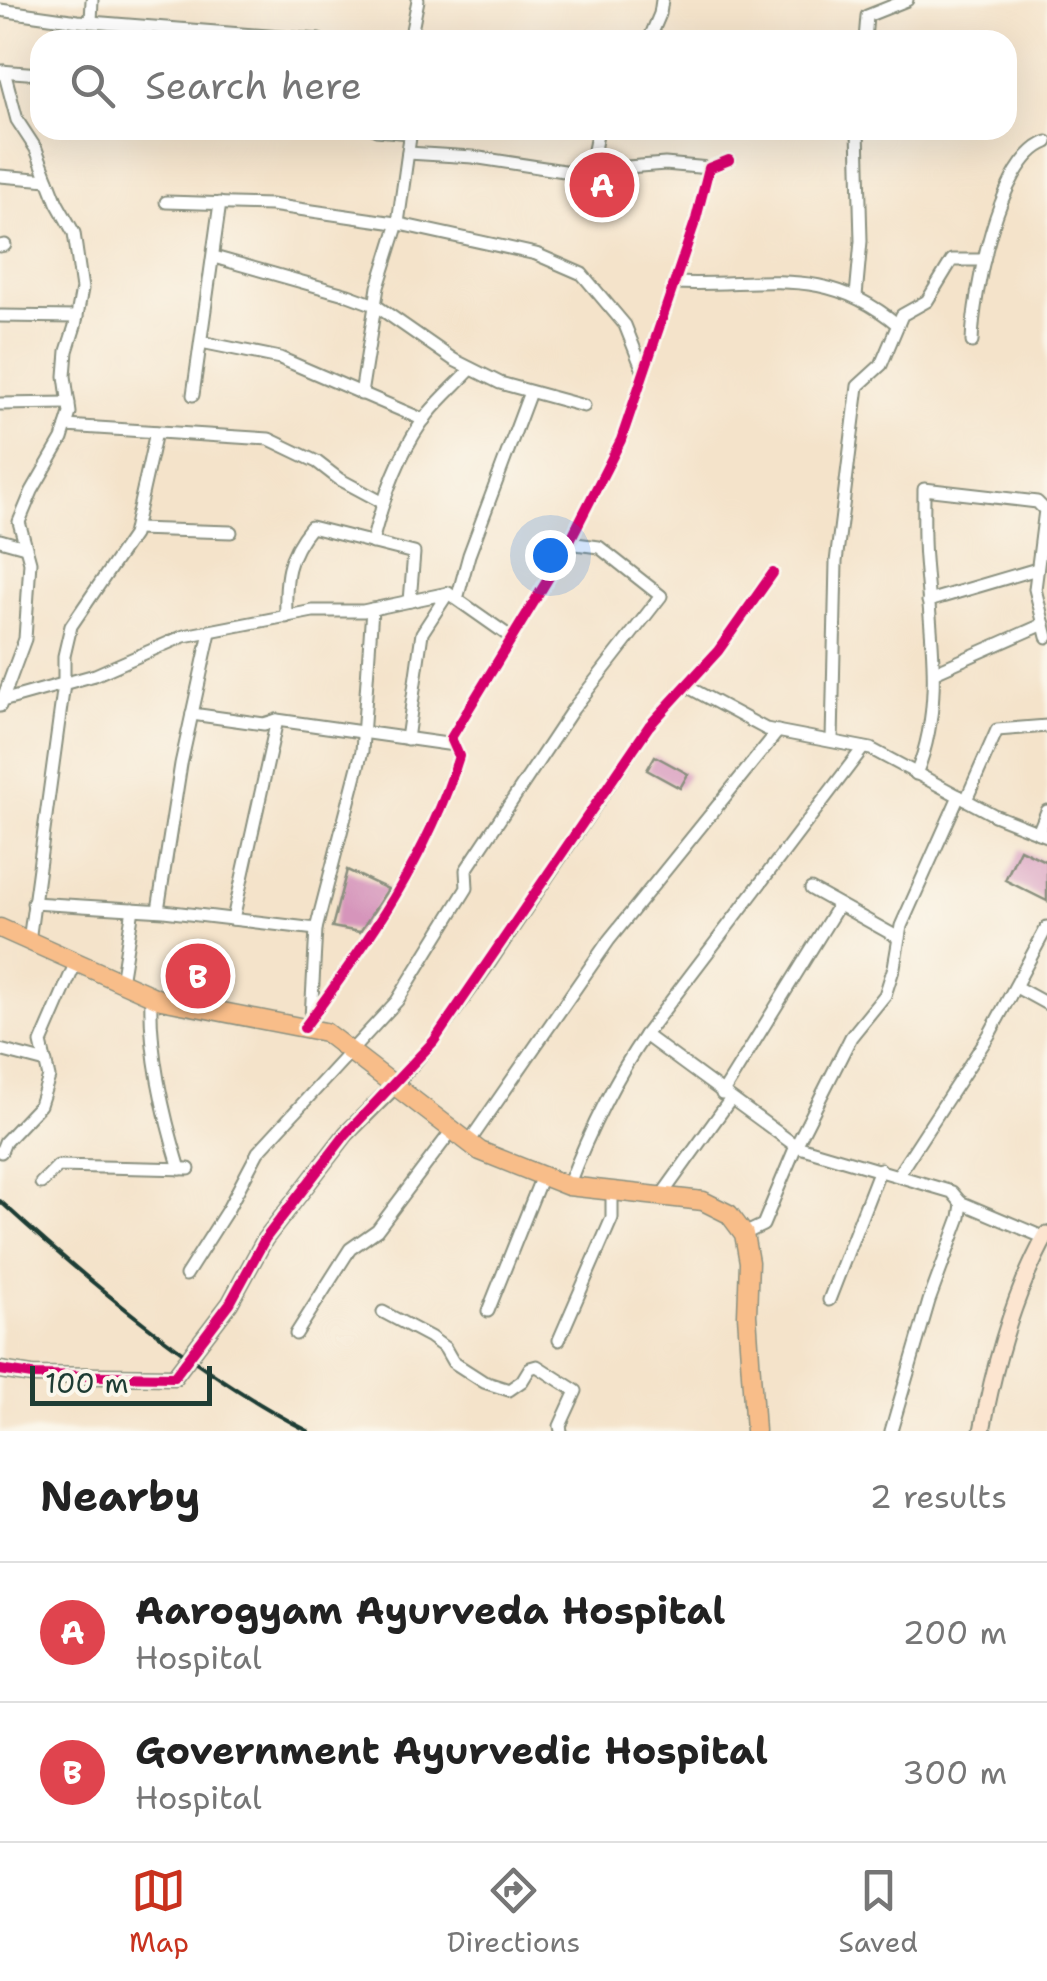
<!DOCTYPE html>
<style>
:root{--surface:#fff;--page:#f6f6f6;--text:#222;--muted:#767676;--line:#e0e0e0;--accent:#c8321e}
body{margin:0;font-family:"Shantell Sans",sans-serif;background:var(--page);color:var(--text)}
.scale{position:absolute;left:30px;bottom:25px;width:182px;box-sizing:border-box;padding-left:10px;border:5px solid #1f3d34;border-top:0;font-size:28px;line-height:35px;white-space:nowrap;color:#1f3d34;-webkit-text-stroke:8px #fbf7ec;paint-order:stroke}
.you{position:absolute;left:550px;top:555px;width:35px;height:35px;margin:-25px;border:8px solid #fff;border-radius:50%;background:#1a73e8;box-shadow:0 0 0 15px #1a73e833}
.badge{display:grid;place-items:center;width:65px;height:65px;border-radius:50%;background:var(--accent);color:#fff;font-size:32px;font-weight:700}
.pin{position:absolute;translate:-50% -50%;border:5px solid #fff;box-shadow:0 2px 10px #0006}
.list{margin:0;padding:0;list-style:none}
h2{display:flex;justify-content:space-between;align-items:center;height:130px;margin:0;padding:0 40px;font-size:42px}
h2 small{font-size:32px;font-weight:400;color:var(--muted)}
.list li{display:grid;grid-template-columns:65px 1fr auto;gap:30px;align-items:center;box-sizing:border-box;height:140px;padding:0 40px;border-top:2px solid var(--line)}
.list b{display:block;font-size:38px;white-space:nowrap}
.list p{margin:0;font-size:32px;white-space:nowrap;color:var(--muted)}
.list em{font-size:32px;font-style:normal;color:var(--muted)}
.icon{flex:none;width:55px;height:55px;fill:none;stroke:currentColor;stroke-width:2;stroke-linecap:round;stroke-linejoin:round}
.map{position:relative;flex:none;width:1047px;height:1431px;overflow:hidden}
.search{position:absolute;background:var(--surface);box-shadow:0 10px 40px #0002;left:30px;right:30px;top:30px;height:110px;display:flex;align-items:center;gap:25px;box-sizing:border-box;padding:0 35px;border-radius:30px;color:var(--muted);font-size:38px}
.sheet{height:410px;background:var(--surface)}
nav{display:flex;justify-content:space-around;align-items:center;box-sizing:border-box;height:140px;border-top:2px solid var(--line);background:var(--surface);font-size:28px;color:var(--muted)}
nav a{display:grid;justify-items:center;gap:5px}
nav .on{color:var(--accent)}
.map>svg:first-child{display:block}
.building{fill:#d695bb}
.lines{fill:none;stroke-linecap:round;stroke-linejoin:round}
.street-casing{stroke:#8a907f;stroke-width:15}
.secondary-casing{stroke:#8a907f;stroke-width:19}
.primary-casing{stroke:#8a907f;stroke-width:21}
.street{stroke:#fff;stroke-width:11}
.secondary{stroke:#fce5d0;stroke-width:15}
.primary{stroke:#f8bd89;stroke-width:18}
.rail{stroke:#1f3d34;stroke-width:4}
.cycleway-casing{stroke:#fbf7ec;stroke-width:16}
.cycleway{stroke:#d6006c;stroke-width:10}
</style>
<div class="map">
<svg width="1047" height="1431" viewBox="0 0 1047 1431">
<rect width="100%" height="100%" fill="#fbf7ec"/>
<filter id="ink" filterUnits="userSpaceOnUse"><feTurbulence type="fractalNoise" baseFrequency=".01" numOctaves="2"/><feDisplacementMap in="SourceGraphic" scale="20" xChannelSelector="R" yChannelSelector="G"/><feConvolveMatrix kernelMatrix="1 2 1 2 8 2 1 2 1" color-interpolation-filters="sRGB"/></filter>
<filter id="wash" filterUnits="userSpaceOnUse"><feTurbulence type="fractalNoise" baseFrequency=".0048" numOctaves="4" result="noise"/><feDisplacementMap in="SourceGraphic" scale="40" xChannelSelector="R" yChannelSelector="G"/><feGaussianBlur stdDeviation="2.25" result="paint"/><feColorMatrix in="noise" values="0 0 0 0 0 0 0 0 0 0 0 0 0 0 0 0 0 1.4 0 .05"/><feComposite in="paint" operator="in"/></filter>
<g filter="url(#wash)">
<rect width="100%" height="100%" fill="#f4e3ca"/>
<g id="blocks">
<g class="building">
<polygon points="608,178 613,179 610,208 585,205 588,180"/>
<polygon points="655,756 688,774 680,788 647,770"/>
<polygon points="1020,849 1047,862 1047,901 1005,880"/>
<polygon points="347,870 388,889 360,932 332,927"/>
<polygon points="188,958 223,964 217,994 182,987"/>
</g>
</g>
</g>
<g filter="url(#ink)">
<use href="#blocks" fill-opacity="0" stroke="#8a907f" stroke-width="2.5"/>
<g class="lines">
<g class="street-casing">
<g id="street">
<polyline points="0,10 78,21 319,40"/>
<polyline points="91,22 92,0"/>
<polyline points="410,40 418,0"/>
<polyline points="649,40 660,14 662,0"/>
<polyline points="865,40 867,16 907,0"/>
<polyline points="0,71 40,74"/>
<polyline points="376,130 410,133"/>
<polyline points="598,130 590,170 665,164 709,168"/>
<polyline points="408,153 473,157 577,173 590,170"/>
<polyline points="0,176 48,180"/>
<polyline points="166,202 271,205 395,223 536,254 582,274 625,325 644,373"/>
<polyline points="0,246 5,245"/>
<polyline points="214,257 348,295 375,305 454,360 500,383 584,406"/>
<path d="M 674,283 C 762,287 825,263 898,325"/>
<polyline points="856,296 861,241 858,130"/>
<polyline points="0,316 77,317"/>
<polyline points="201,342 280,358 424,420"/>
<path d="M 972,342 C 973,295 998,160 1047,142"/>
<polyline points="361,394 378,287 398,223 411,130"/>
<polyline points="193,395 220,203"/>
<polyline points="0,404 69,403"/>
<polyline points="66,426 269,439 317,462 339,479 382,502"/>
<polyline points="135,529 231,532"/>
<polyline points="0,540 25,547"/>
<path d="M 372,543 C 383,498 399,451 428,414 C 441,398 457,384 471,369"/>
<polyline points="457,599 469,555 530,392"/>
<polyline points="928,601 1037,569"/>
<path d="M 286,617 C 285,579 286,557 311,527 L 414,553 L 410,601"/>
<polyline points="935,672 1044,624"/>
<polyline points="686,686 766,729 871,749 994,815 1047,836"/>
<polyline points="2,701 25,639 30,562 19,522 32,491 62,439 70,413 65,376 67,351 75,326 82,289 74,233 57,203 36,149 17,120 4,71"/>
<polyline points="0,706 2,701 95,675 184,636 313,611 363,611 448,593 512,638"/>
<polyline points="192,714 264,724 277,720 454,745"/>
<polyline points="407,739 422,633 448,593"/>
<polyline points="832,740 836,562 858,386 881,365 902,315 927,301 952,260 984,260"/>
<path d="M 916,774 C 945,705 930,631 925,559 C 923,536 924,512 924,489 L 1037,502 L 1045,510 L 1035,589 L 1047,637"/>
<polyline points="966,800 997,730 1047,726"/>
<polyline points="1038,833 1047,811"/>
<polyline points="811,889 899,938"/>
<polyline points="33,903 164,911 316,929"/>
<polyline points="158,910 181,764 210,632"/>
<polyline points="233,919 277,720"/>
<polyline points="29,941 64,684 64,656 71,626 133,535 156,432"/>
<polyline points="121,982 133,909"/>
<polyline points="1016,987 1047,1004"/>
<path d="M 151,996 C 149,1053 163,1114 180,1169"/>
<polyline points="311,1018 316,929 362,751 372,609"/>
<path d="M 304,1028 C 366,945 429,856 459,756 L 451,738 L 562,556 L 621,440 L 696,219 L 709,168 L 729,160"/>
<polyline points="645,1035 796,1146 952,1192 962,1204 960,1217 929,1301 891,1431"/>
<polyline points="0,1050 46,1062"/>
<polyline points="395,1085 434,1041 489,964 649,726 718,651 773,573"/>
<polyline points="722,1094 838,906"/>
<polyline points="469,1142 609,940 778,731"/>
<polyline points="1,1152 5,1142 40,1105 49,1077 41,1043 76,962"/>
<polyline points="898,1175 989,1035 1047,927"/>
<polyline points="41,1183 58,1166 189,1169"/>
<path d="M 568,1186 C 589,1132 612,1083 645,1035 L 863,748"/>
<polyline points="661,1196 730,1100"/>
<polyline points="960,1202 1045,1238"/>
<polyline points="744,1234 763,1225 796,1146 851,1037 885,995 894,967 901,926 959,796"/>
<polyline points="186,1275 228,1209 258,1152 397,1001 467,888 466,870 573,709 661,596 599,547 568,543"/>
<polyline points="829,1300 880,1169"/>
<polyline points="488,1311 542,1176"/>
<polyline points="383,1312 430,1337 445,1348 453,1362 484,1382 509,1390 522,1381 530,1368 537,1366 576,1391 560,1426 561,1431"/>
<polyline points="296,1334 350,1249 377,1230 453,1129"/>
<polyline points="559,1340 612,1218 612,1191"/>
</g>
</g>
<g class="secondary-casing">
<g id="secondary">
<polyline points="0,1370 32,1375 174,1377 230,1303 265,1239 346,1134 395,1085"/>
<path d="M 982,1431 C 994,1365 1014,1293 1047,1234"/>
</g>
</g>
<g class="primary-casing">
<polyline id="primary" points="0,928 161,1000 325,1032 480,1151 568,1186 703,1201 729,1214 744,1234 749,1262 747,1315 755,1431"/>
</g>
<use href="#street" class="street"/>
<use href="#secondary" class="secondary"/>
<use href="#primary" class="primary"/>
<path class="rail" d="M 0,1201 C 90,1283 199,1375 308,1431"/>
<g class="cycleway-casing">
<g id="cycleway">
<path d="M 304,1028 C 366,945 429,856 459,756 L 451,738 L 562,556 L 621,440 L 696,219 L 709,168 L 729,160"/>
<polyline points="0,1370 32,1375 174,1377 230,1303 265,1239 346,1134 434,1041 649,726 718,651 773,573"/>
</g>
</g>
<use href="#cycleway" class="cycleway"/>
</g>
</g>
</svg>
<div class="scale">100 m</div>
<div class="you"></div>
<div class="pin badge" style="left:602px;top:185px;background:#e0444e">A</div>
<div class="pin badge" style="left:198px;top:976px;background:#e0444e">B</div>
<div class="search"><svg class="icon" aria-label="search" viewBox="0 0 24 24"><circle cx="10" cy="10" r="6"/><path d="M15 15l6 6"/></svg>Search here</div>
</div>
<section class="sheet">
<h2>Nearby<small>2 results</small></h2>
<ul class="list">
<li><span class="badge" style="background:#e0444e">A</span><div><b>Aarogyam Ayurveda Hospital</b><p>Hospital</p></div><em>200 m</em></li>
<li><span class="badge" style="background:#e0444e">B</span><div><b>Government Ayurvedic Hospital</b><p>Hospital</p></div><em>300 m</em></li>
</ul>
</section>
<nav>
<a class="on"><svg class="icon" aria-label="map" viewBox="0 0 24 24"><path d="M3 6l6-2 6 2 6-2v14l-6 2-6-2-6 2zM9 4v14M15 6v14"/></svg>Map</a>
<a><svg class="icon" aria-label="directions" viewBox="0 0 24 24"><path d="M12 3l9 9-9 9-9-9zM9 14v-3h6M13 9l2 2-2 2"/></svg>Directions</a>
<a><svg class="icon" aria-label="saved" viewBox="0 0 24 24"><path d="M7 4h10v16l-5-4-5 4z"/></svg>Saved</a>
</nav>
